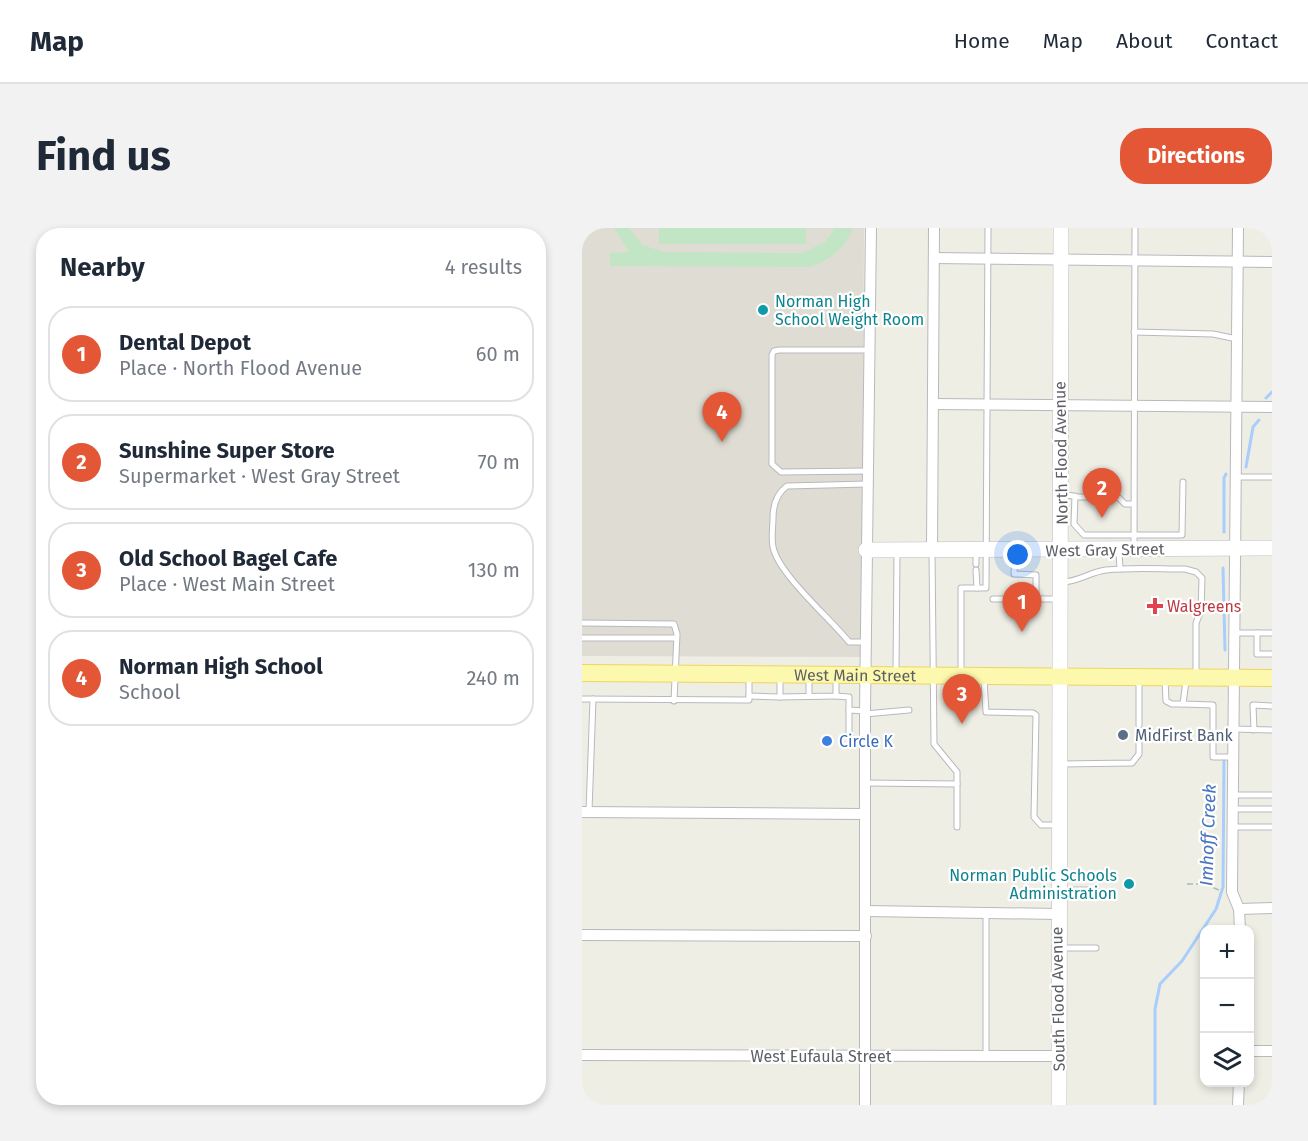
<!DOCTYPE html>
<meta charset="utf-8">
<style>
:root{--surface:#fff;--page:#f2f2f3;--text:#1f2937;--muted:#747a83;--line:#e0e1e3;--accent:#e35736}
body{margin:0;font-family:"Fira Sans",sans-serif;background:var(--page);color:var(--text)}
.controls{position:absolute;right:18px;bottom:18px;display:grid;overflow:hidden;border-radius:12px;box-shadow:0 3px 9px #0003}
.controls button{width:54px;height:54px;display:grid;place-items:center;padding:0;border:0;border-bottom:2px solid var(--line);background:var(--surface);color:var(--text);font:30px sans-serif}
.you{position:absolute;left:436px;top:327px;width:21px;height:21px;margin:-15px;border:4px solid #fff;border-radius:50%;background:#1a73e8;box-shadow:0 0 0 9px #1a73e833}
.badge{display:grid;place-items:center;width:39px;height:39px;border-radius:50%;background:var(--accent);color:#fff;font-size:20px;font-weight:700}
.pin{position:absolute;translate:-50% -50px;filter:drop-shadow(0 2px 3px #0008)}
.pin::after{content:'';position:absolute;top:32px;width:21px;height:18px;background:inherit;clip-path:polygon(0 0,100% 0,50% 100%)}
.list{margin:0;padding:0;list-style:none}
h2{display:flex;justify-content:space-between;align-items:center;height:78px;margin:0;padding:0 24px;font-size:26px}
h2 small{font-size:20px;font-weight:400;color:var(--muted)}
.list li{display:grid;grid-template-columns:39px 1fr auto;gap:18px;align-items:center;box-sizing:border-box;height:96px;margin:0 12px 12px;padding:0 12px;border:2px solid var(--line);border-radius:24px}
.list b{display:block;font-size:22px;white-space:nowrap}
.list p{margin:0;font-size:20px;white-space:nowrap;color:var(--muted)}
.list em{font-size:20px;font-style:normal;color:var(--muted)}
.icon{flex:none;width:33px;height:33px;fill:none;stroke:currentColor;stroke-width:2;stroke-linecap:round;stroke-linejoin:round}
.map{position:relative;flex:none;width:690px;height:877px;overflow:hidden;border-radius:24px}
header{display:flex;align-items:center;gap:36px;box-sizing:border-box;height:84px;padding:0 30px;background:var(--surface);border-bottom:2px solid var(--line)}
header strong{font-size:28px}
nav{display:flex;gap:33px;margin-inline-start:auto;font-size:21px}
.intro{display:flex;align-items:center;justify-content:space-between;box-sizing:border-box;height:144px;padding:0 36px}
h1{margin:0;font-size:42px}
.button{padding:15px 27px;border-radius:24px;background:var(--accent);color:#fff;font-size:21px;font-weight:700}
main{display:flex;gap:36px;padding:0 36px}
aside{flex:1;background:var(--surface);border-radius:24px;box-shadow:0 3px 9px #0003}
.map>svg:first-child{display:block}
.education{fill:#dfddd3}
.green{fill:#c2e5c6}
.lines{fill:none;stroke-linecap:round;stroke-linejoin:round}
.stream{stroke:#a8cefc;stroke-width:3}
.lane-casing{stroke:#b7b9be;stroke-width:7}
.street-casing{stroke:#b7b9be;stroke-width:12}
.secondary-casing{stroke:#babcc2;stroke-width:16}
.primary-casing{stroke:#edd560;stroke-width:18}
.path{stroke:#9ac4ab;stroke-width:1.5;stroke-dasharray:6 3;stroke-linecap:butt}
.lane{stroke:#fff;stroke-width:5}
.street{stroke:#fff;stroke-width:10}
.secondary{stroke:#fff;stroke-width:15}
.primary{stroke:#fcf8ad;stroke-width:16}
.culture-dot{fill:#0f9aa8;stroke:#fff;stroke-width:2}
.health-dot{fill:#e0444e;stroke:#fff;stroke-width:2}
.service-dot{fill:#5c6f8a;stroke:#fff;stroke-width:2}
.shop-dot{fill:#3f7fe0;stroke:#fff;stroke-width:2}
.labels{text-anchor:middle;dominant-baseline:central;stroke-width:4.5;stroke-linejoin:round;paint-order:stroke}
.culture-label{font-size:16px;fill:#0d838f;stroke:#fff;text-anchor:start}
.street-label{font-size:16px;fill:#5d5f65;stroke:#fff}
.health-label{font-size:16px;fill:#be3a42;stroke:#fff;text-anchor:start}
.service-label{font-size:16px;fill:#4e5e75;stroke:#fff;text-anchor:start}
.shop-label{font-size:16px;fill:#366cbe;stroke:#fff;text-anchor:start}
.water-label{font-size:18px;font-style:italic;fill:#4a76bf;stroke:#fff}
</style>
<header>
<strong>Map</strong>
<nav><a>Home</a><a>Map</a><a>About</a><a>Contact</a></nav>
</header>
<div class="intro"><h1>Find us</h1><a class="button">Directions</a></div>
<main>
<aside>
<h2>Nearby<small>4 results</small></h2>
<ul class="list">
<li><span class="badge">1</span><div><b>Dental Depot</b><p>Place · North Flood Avenue</p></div><em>60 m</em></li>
<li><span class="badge">2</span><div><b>Sunshine Super Store</b><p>Supermarket · West Gray Street</p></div><em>70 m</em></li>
<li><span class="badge">3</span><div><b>Old School Bagel Cafe</b><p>Place · West Main Street</p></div><em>130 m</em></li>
<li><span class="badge">4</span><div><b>Norman High School</b><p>School</p></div><em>240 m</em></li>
</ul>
</aside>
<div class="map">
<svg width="690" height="877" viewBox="0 0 690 877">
<rect width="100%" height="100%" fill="#efeee5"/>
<polygon class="education" points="0,0 282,0 280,429 0,428"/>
<g class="green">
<path d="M 32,0 L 47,0 L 61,17 L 82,24 L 220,25 L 243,14 L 253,0 L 271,0 C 263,21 248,32 228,39 L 28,38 L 28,25 L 47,24 Z"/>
<rect x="77" y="0" width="147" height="16"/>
</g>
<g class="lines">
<g class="stream">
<polyline points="684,170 690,164"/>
<polyline points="664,239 671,199 677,192"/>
<polyline points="642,304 642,250 644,246"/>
<polyline points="641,340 643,422"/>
<polyline points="573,877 573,781 578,756 600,733 634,681 641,659 642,533"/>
</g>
<g class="lane-casing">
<g id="lane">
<polyline points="552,104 631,106 655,111"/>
<polyline points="285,243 199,244 190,236 190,127 192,123 197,122 287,122"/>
<polyline points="654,249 690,249"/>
<polyline points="480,266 496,269 536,269 543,276 552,276"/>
<polyline points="493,268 492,296 502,307 600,307 601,254"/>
<polyline points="552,320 553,0"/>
<polyline points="394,323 394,336"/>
<polyline points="537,323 538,341"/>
<polyline points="350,324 352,516 375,544 375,599"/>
<polyline points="433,324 432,346 454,347 454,371 476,371"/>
<polyline points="394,342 395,360"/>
<path d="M 480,354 C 496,354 508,344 524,342 C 550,339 577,341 603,341 L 614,344 L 620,350 L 619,383 L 614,395 L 614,446"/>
<polyline points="411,371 454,371"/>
<polyline points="0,395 92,396 95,406 92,473"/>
<polyline points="653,405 690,405"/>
<polyline points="675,405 675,426 690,426"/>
<polyline points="0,410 94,410"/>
<path d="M 283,414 L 267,414 C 248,390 197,347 191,319 C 189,310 191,299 191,290 C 191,277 194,266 205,258 L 285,256"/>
<polyline points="314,444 315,324"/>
<polyline points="379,444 379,360 404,360 406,0"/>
<polyline points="227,449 227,468"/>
<polyline points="402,452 404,484 451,485 454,487 452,589 459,597 475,597"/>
<polyline points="583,452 584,473 590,476 601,476 604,453"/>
<polyline points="167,468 198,469 198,450"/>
<polyline points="254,468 267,469 267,482 283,483"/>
<polyline points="198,469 254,468 254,448"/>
<polyline points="0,471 167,472 167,448"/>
<polyline points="601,476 631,477 631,529 651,529"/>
<polyline points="267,482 267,507 272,513 283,514"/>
<polyline points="283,486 327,482"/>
<polyline points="557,497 557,450"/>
<polyline points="651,501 690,502"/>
<polyline points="672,502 671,477 690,478"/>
<polyline points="479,536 550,535 557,526 557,512"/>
<polyline points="283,555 375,556"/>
<polyline points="651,567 690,567"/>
<polyline points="651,581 690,581"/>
<polyline points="7,583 11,471"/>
<polyline points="651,599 690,599"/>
<polyline points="478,662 514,662"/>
<polyline points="404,685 404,828"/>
<polyline points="479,720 514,720"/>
</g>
</g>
<g class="street-casing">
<g id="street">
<polyline points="656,0 650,664 657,681 658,702"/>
<polyline points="352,30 690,34"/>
<polyline points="351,176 690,179"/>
<polyline points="350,322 352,0"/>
<polyline points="0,584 282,586"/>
<polyline points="657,681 690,680"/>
<polyline points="284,683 475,686"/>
<polyline points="0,707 284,708"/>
<polyline points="668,823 690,823"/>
<polyline points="0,827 478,828"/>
<polyline points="283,877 283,483 289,0"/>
<polyline points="656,877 657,854"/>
</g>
</g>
<g class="secondary-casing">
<g id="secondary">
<polyline points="284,322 690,320"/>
<polyline points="477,877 479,0"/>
</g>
</g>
<g class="primary-casing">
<g id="primary">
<path id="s1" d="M 0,445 L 690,450"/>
</g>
</g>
<polyline class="path" points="605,656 623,656 639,663"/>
<use href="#lane" class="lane"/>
<use href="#street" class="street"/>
<use href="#secondary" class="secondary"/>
<use href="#primary" class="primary"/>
</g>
<g class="culture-dot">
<circle cx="181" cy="82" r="6"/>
<circle cx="547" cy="656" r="6"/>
</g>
<path class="health-dot" d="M570 369h6v6h6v6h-6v6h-6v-6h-6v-6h6z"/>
<circle class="service-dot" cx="541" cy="507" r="6"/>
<circle class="shop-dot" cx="245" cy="513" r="6"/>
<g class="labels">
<g class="culture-label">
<text x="193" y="73">Norman High<tspan x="193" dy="18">School Weight Room</tspan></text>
<text x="535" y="647" text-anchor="end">Norman Public Schools<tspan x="535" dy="18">Administration</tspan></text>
</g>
<g class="street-label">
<text transform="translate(479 225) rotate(-91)">North Flood Avenue</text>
<text transform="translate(523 322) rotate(-1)">West Gray Street</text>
<text stroke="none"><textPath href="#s1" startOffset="273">West Main Street</textPath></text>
<text transform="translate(476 771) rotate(-91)">South Flood Avenue</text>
<text x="239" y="828">West Eufaula Street</text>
</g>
<g class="health-label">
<text x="585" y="378">Walgreens</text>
</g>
<g class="service-label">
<text x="553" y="507">MidFirst Bank</text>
</g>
<g class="shop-label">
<text x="257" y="513">Circle K</text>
</g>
<g class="water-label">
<text transform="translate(626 607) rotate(-88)">Imhoff Creek</text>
</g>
</g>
</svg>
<div class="controls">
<button>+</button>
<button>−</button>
<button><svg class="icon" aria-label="layers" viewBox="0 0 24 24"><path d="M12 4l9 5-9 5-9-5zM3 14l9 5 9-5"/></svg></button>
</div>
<div class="you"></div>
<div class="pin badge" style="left:440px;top:404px">1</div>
<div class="pin badge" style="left:520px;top:290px">2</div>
<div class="pin badge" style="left:380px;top:496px">3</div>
<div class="pin badge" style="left:140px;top:214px">4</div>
</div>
</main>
